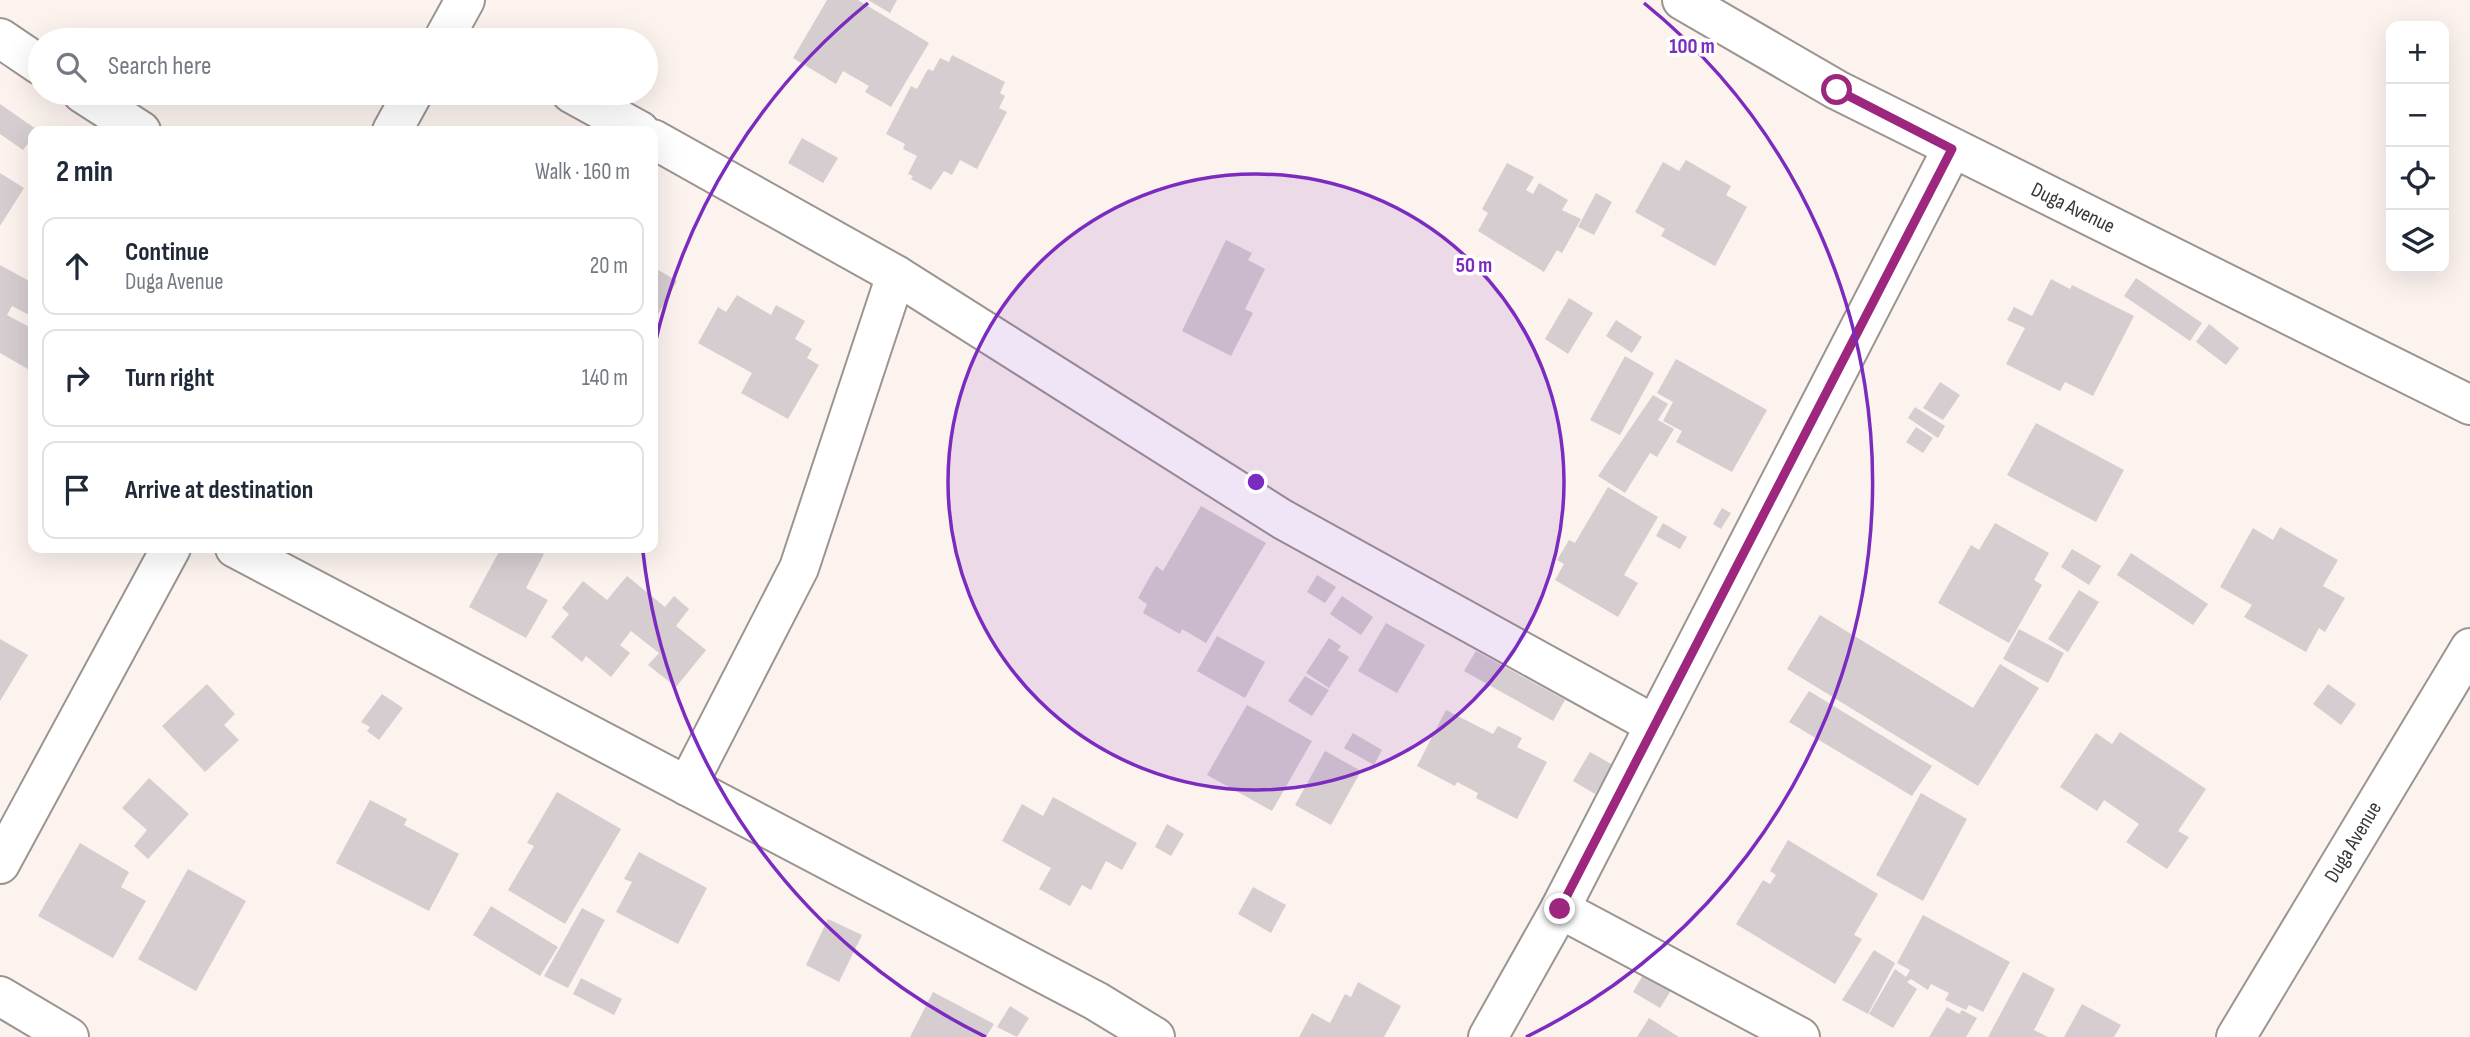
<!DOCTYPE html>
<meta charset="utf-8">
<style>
:root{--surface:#fff;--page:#f6f6f7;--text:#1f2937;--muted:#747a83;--line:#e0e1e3}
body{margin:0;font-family:"Sofia Sans Condensed",sans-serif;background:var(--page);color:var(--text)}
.controls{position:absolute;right:21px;top:21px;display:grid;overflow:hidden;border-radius:14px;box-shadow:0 7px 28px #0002}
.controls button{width:63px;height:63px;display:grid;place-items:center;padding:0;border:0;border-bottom:2px solid var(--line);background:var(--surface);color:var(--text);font:35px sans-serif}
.stop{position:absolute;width:21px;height:21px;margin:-16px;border:5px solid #9d267f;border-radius:50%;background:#fff}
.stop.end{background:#9d267f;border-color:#fff;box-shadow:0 2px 7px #0008}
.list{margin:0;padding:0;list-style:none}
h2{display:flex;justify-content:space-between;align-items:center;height:91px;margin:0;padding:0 28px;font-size:30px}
h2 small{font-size:23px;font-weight:400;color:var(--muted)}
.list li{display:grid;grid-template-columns:46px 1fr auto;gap:21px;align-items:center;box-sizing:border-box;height:98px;margin:0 14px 14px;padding:0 14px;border:2px solid var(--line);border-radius:14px}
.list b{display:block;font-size:26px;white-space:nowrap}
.list p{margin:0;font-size:23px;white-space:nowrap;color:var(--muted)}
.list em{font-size:23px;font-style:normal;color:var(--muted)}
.icon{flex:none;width:38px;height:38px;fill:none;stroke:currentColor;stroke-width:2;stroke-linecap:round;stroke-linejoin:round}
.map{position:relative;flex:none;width:2470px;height:1037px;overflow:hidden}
.search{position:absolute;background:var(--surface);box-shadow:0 7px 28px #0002;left:28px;top:28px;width:630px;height:77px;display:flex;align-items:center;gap:18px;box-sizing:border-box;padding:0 24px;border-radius:38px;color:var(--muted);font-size:26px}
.panel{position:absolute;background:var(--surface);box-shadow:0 7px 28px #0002;left:28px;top:126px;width:630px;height:427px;border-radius:14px}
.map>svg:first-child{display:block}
.building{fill:#d6cdd0}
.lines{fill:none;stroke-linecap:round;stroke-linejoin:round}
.minor-casing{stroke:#9c9490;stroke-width:42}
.minor{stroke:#fff;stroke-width:38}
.route{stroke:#9d267f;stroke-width:9}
.ring{fill:none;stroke:#7b2cbf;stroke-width:3.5}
.labels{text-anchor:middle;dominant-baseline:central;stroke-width:7;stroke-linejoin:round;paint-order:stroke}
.street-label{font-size:21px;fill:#393634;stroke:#fff}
.centre{fill:#7b2cbf;stroke:#fff;stroke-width:3.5}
.ring-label{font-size:21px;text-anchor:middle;font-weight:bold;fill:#7b2cbf;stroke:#fff;stroke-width:7;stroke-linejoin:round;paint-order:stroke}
</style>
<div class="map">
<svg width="2470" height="1037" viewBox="0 0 2470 1037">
<rect width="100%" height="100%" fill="#fcf3ef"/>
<g class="building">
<polygon points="827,0 858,0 929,43 891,107 865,92 869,86 843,71 836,84 793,58"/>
<polygon points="868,0 897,0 890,13"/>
<polygon points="952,55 1005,82 1000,93 1005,96 999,108 1007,112 977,169 960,160 952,175 944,171 931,190 911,179 913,176 908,174 917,156 903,149 905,144 886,134 911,86 917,89 928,69 933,71 940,58 949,62"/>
<polygon points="0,104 39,131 33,131 33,137 23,150 0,134"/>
<polygon points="802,138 838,158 823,183 788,163"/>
<polygon points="1686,160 1731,186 1726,195 1747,207 1715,266 1661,236 1665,229 1635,212 1663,162 1679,171"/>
<polygon points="1507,163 1534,177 1526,190 1533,194 1539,183 1568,200 1562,210 1581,219 1562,253 1557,250 1544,272 1478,231 1488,213 1482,209"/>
<polygon points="0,173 24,188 0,226"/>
<polygon points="1596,193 1612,202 1594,235 1578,227"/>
<polygon points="1226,240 1252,253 1248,260 1265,269 1245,309 1253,313 1231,356 1182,331"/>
<polygon points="0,265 33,283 33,317 12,306 7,315 33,329 33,372 0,353"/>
<polygon points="655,268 677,281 653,323 653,272"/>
<polygon points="2136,278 2202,323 2190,341 2124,296"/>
<polygon points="2051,279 2070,289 2072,285 2134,316 2093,396 2065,382 2060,391 2006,364 2025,328 2007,320 2014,307 2032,316"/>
<polygon points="737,295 771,315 776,305 805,321 795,339 812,349 807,358 819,365 788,419 741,393 752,373 698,343 718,307 726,312"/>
<polygon points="1569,298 1593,313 1568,354 1545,339"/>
<polygon points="1616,320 1642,337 1632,353 1606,336"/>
<polygon points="2209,324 2239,348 2226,365 2196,342"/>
<polygon points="1625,356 1654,373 1620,435 1590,420"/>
<polygon points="1676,359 1767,410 1732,472 1676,442 1682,431 1663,421 1673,402 1657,393"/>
<polygon points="1940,382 1960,395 1943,420 1923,408"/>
<polygon points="1653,395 1668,404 1658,420 1674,429 1657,457 1650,453 1625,493 1598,476"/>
<polygon points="1915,407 1945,426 1938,438 1908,418"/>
<polygon points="2036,423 2124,470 2096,522 2007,475"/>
<polygon points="1916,427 1933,438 1923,453 1906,442"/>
<polygon points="1608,487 1658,517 1624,575 1638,583 1618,617 1555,580 1564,564 1557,560 1569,540 1575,543"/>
<polygon points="1201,506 1266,543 1206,643 1182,629 1180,634 1143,613 1147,604 1138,598 1156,566 1163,571"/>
<polygon points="1722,508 1731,513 1721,529 1713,524"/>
<polygon points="1663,523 1687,537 1680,549 1656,536"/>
<polygon points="1995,523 2049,553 2034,580 2042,585 2009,643 1938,603 1971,545 1979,550"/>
<polygon points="2280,527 2338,560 2323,586 2345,598 2325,632 2319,628 2306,652 2244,617 2252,605 2220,587 2253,528 2273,540"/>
<polygon points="501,548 533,548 544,554 526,588 548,600 526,638 469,607"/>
<polygon points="2072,549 2101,566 2089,585 2061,567"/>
<polygon points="2131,553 2208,604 2193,625 2117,575"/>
<polygon points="1317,575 1336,587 1325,603 1307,592"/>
<polygon points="627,576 665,607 674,596 689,609 676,626 706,650 676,687 648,665 659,653 631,631 620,645 630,653 611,677 586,656 582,662 551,637 569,614 562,608 583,581 607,600"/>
<polygon points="2079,590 2099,602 2068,652 2048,639"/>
<polygon points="1342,596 1373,617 1361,635 1330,614"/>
<polygon points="1820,615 1973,708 2000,664 2039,688 1978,786 1787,669"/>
<polygon points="1386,623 1425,645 1397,693 1358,671"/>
<polygon points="2019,629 2064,653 2048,683 2003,659"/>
<polygon points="1217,636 1265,662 1245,698 1197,671"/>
<polygon points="1329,638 1341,646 1338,650 1349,657 1329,688 1306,673"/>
<polygon points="0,639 28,655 0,701"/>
<polygon points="1476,651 1565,700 1553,721 1464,671"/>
<polygon points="1305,676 1329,690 1312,716 1288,701"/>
<polygon points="207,684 235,714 224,725 239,740 205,772 162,726"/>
<polygon points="2328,684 2356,704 2341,725 2313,704"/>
<polygon points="1809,691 1932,766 1912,796 1789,722"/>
<polygon points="382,694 403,708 379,740 367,731 370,727 361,722"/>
<polygon points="1247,705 1312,741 1272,811 1207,775"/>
<polygon points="1446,710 1493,734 1498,726 1522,738 1517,747 1547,762 1517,819 1476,798 1478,793 1457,782 1455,786 1417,766"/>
<polygon points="2120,732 2206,789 2178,831 2189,837 2167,869 2126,842 2139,824 2104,800 2097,811 2060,787 2096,733 2112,744"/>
<polygon points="1353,733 1382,750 1374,765 1344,748"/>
<polygon points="1325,751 1361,771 1331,825 1295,805"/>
<polygon points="1590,752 1613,765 1595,794 1573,781"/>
<polygon points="149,778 189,814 148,859 134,846 147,830 122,808"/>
<polygon points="557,792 621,829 565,924 508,890 534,846 527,843"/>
<polygon points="1921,793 1967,819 1923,901 1876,875"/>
<polygon points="1053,797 1137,843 1122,870 1106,861 1091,890 1082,885 1070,906 1039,889 1051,868 1002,841 1022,804 1043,816"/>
<polygon points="370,800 407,819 404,825 459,854 429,911 336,863"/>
<polygon points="1167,824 1184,834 1171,856 1155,847"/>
<polygon points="1788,840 1878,894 1854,935 1862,939 1835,984 1736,924 1763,880 1770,884 1776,875 1770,871"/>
<polygon points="80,843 129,872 121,887 146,901 113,958 38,916"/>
<polygon points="639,852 707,888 678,944 616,912 632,882 624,879"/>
<polygon points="188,869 246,901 196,991 138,959"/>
<polygon points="1253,887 1286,905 1271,933 1238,914"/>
<polygon points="491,906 558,947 540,976 473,935"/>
<polygon points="582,908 605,920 568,988 544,976"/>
<polygon points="1923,915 2010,962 1983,1012 1969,1005 1966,1010 1945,1000 1949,993 1931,984 1928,990 1911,979 1907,982 1917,989 1893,1028 1869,1014 1895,969 1906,977 1910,970 1897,963"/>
<polygon points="828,919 862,935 839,982 806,965"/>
<polygon points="1874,950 1895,963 1868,1014 1842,1000"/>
<polygon points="1648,967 1675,984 1660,1008 1633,992"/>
<polygon points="2023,972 2055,989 2034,1030 2048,1037 1988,1037"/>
<polygon points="581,978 622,999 614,1015 573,994"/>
<polygon points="1358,982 1401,1006 1384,1037 1299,1037 1312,1013 1330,1023 1345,994 1351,997"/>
<polygon points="933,992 994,1024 986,1037 910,1037"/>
<polygon points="2082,1004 2121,1025 2114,1037 2064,1037"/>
<polygon points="1010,1006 1029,1018 1017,1037 997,1027"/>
<polygon points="1947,1007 1959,1014 1962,1010 1977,1018 1966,1037 1929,1037"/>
<polygon points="1649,1018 1679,1037 1637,1037"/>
</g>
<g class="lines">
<g class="minor-casing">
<g id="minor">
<polyline points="1682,0 1837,90 2470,405"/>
<polyline points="0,38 40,65"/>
<polyline points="443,40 465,0"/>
<polyline points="82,93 141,131"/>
<polyline points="571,93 640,131"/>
<polyline points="392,131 413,93"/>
<polyline points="653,139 896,275 1282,519 1655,725"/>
<polyline points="235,548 1096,1001 1155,1037"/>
<polyline points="687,786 799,568 896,275"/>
<polyline points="0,864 171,548"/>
<polyline points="1560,909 1800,1037"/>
<polyline points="0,996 69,1037"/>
<polyline points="1488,1037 1560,909 1952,149"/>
<polyline points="2236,1037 2470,648"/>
</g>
</g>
<use href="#minor" class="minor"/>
</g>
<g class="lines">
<polyline class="route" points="1560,909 1952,149 1837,90"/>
</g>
<circle cx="1256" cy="482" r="308" fill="#7b2cbf" fill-opacity=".12"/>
<g class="ring">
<circle cx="1256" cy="482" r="308"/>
<path d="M986 1037A617 617 0 0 1 643 552M654 348A617 617 0 0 1 868 3M1644 3A617 617 0 0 1 1526 1037"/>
</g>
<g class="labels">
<g class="street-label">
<text transform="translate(2073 208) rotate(26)">Duga Avenue</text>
<text transform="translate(2353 842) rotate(-59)">Duga Avenue</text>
</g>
</g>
<circle cx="1256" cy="482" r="10" class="centre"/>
<g class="ring-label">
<text x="1692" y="53">100 m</text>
<text x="1474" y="272">50 m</text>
</g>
</svg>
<div class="controls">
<button>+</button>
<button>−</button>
<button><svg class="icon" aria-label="locate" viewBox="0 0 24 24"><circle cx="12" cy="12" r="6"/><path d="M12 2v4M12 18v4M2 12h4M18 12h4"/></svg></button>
<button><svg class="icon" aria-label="layers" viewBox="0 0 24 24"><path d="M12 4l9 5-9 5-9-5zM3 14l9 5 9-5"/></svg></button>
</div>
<div class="stop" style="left:1837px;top:90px"></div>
<div class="stop end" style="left:1560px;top:909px"></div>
<div class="search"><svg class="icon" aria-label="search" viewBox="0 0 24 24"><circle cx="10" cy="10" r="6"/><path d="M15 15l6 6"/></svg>Search here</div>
<section class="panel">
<h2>2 min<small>Walk · 160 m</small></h2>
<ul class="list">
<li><svg class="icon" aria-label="ahead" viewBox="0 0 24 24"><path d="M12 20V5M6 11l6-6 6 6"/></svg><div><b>Continue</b><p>Duga Avenue</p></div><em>20 m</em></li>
<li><svg class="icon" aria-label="right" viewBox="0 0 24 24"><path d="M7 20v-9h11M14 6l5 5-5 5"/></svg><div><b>Turn right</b></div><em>140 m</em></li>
<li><svg class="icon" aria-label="arrive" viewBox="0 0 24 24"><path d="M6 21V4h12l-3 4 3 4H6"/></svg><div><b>Arrive at destination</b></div></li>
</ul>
</section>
</div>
